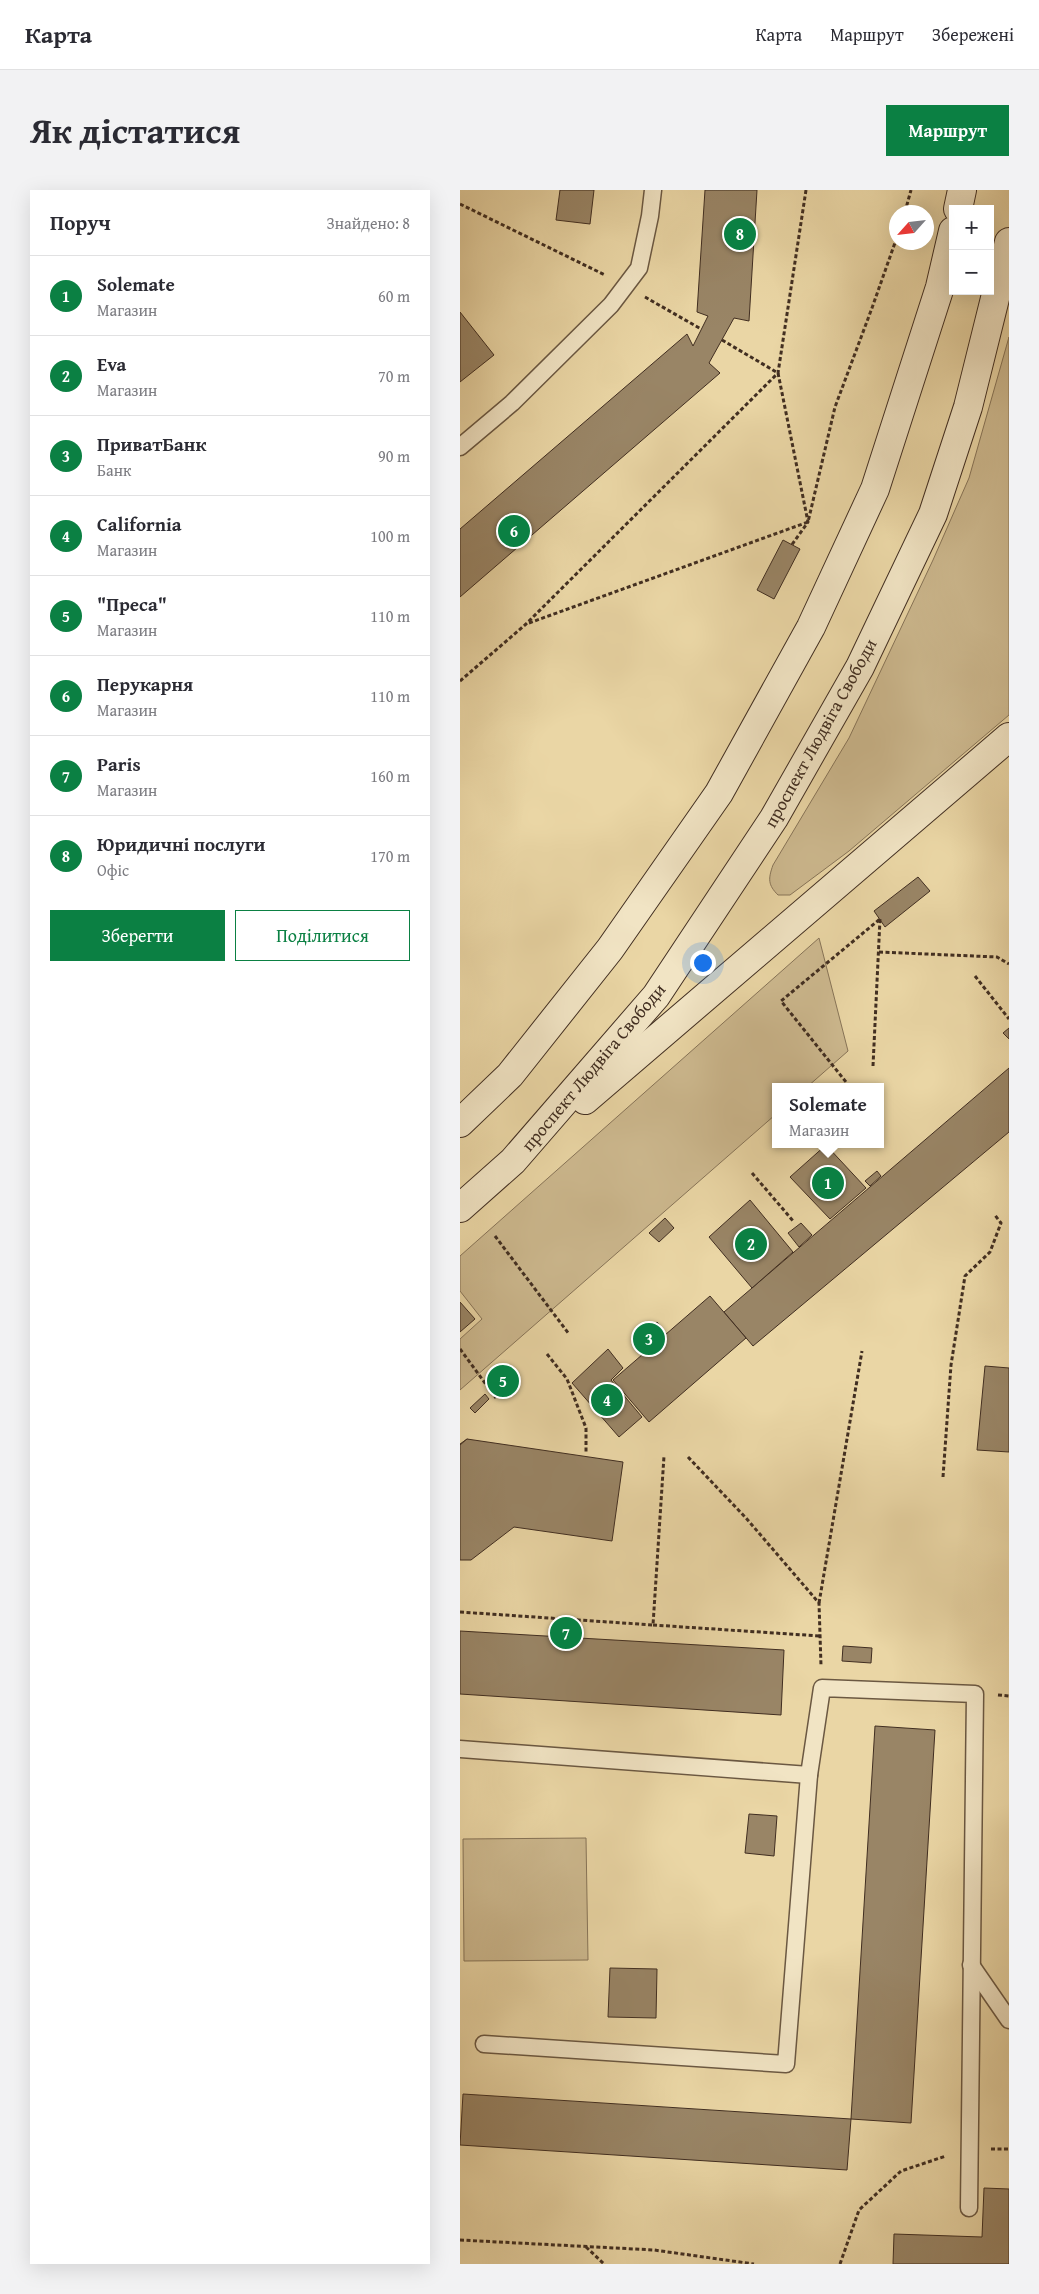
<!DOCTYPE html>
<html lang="uk">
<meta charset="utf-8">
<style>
:root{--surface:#fff;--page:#f2f2f3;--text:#2b2b33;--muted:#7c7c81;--line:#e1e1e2;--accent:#0b8043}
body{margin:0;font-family:"Gentium Book Plus",serif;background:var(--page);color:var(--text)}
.controls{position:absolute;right:15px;top:15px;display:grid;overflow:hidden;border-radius:0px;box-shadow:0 5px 20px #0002}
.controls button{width:45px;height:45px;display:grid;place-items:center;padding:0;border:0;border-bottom:1px solid var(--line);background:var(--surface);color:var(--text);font:25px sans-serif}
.compass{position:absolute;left:429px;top:15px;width:45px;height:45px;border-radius:50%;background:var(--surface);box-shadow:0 5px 20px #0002;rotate:243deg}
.you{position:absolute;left:242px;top:772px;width:18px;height:18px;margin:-12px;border:4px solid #fff;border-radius:50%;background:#1a73e8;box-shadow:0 0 0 8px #1a73e833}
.badge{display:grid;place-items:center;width:32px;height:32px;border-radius:50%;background:var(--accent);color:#fff;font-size:16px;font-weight:700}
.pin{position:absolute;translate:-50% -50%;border:2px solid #fff;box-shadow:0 1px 5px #0006}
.popup{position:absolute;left:312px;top:893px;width:112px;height:65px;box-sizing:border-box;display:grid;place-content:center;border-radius:0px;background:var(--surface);filter:drop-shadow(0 1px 4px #0005);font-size:16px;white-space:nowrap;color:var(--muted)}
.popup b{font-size:19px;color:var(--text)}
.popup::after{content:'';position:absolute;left:50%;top:100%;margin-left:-10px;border:10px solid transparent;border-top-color:var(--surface)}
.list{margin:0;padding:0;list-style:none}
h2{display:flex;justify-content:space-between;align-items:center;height:65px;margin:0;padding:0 20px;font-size:21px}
h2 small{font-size:16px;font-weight:400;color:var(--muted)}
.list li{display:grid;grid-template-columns:32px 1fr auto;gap:15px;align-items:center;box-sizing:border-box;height:80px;padding:0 20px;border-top:1px solid var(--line)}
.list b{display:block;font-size:19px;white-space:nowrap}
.list p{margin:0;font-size:16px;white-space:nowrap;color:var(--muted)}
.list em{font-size:16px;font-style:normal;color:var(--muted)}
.actions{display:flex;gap:10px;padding:15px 20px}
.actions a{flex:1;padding:11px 0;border:1px solid var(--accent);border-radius:0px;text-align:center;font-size:18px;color:var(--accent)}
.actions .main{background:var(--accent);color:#fff}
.map{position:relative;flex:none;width:549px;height:2074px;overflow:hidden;border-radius:0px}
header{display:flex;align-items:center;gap:30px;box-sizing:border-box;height:70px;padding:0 25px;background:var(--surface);border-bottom:1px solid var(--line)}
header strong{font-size:24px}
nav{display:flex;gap:28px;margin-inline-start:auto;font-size:18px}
.intro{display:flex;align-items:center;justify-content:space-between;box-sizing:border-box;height:120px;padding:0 30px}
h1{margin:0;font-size:35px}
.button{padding:12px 22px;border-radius:0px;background:var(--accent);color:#fff;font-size:18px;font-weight:700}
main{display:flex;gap:30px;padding:0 30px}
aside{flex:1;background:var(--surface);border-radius:0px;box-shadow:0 5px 20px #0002}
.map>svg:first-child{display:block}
.green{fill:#cdb98f;stroke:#877458}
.building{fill:#998566;stroke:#412e21}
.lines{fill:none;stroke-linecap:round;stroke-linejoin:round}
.lane-casing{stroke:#6b5842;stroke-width:19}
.secondary-casing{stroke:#412e21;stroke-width:30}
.path{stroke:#412e21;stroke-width:3;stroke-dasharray:4 2.5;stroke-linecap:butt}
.lane{stroke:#f1e4c4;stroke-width:16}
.secondary{stroke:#f1e4c4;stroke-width:28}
.labels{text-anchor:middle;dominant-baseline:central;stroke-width:4.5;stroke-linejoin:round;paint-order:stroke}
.street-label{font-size:18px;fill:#412e21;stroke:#f1e4c4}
</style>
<header>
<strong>Карта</strong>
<nav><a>Карта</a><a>Маршрут</a><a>Збережені</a></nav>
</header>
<div class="intro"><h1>Як дістатися</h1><a class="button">Маршрут</a></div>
<main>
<aside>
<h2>Поруч<small>Знайдено: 8</small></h2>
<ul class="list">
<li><span class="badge">1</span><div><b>Solemate</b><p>Магазин</p></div><em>60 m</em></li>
<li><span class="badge">2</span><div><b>Eva</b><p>Магазин</p></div><em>70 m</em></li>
<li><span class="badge">3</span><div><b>ПриватБанк</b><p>Банк</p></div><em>90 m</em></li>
<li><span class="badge">4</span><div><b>California</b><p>Магазин</p></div><em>100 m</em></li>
<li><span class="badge">5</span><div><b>&quot;Преса&quot;</b><p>Магазин</p></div><em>110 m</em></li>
<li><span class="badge">6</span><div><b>Перукарня</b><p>Магазин</p></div><em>110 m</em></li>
<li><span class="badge">7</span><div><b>Paris</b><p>Магазин</p></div><em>160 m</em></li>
<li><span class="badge">8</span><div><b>Юридичні послуги</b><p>Офіс</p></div><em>170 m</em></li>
</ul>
<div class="actions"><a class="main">Зберегти</a><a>Поділитися</a></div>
</aside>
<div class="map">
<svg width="549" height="2074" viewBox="0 0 549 2074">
<rect width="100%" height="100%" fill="#ead6a5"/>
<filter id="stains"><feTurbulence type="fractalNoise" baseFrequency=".004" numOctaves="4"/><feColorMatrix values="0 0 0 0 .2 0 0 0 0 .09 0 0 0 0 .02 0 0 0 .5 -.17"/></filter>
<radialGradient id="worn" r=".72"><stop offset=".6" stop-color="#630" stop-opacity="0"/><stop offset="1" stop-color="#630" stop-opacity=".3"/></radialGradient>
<g class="green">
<path d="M 549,147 L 549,525 L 389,661 L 330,705 L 318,705 C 308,695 308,689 313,675 L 389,548 L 473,370 L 509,288 Z"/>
<polygon points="359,748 388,861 347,897 316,897 315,925 0,1200 0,1149 22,1129 0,1101 0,1066"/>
<polygon points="126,1648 128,1770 4,1771 3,1649"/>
</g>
<g class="building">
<polygon points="100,0 134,0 130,34 96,30"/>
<polygon points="245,0 297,0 289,131 274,128 249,173 260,183 0,407 0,339 227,144 233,156 248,126 237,122"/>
<polygon points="0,122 34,165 0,192"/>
<polygon points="323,350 340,359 314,409 297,400"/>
<polygon points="458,687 470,701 425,737 414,721"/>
<polygon points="549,838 549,849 543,843"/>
<polygon points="549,878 549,942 293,1156 264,1122"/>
<polygon points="366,955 406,998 370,1029 330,987"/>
<polygon points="417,981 421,986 410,996 405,991"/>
<polygon points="290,1010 333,1062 292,1098 249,1047"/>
<polygon points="205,1028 214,1038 199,1052 189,1043"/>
<polygon points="341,1033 352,1045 339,1057 328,1043"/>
<polygon points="250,1106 286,1148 189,1232 153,1190"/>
<polygon points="0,1112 15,1129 0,1142"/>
<polygon points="197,1132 206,1144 182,1165 172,1154"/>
<polygon points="148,1159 163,1178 151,1190 182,1227 159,1247 112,1193"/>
<polygon points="525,1176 549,1178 549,1262 517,1260"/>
<polygon points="50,1180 55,1187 37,1202 31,1196"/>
<polygon points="25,1204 29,1209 15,1223 10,1218"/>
<polygon points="7,1249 16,1254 17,1264 9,1270 0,1265 0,1254"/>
<polygon points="7,1249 163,1272 152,1351 54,1337 11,1370 0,1370 0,1255"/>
<polygon points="101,1437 113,1439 112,1447 99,1447"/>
<polygon points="0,1441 324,1460 321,1525 0,1504"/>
<polygon points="383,1456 412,1458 411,1473 382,1471"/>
<polygon points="415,1536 475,1540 451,1933 391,1929"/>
<polygon points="289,1624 317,1626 314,1666 285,1663"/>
<polygon points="150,1778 197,1779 196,1828 148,1827"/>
<polygon points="3,1904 391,1929 387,1980 0,1955"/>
<polygon points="524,1998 549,1999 549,2074 433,2074 434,2044 522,2047"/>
</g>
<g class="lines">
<g class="lane-casing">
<g id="lane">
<polyline points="0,257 52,213 151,115 179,78 190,26 193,0"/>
<polyline points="0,1559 349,1585 362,1498 515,1504 509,2018"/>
<polyline points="511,1775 549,1830"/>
<polyline points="24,1854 326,1874 349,1585"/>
</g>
</g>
<g class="secondary-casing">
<g id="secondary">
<polyline points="498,19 502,0"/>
<polyline points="125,910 549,547"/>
<polyline points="0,933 50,885 150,759 259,603 351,437 415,299 480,97 493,41"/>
<polyline points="0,1018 53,971 196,806 314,628 400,477 473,324 508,217 549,52"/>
</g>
</g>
<g class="path">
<polyline points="0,14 145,85"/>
<polyline points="447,18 457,22"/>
<polyline points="445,22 451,0"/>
<polyline points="185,107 241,139"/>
<polyline points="262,150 318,183 348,332 331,356"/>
<polyline points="69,433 348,332 375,217 412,118 437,47"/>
<polyline points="0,491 66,434 318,183 346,0"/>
<polyline points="419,762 537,767 549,774"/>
<polyline points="515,786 549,829"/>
<polyline points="413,876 420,729"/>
<polyline points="390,897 321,811 420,729"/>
<polyline points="292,983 334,1032"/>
<polyline points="35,1046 109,1144"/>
<polyline points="0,1159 36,1208"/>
<polyline points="87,1164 107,1189 126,1238 126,1264"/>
<polyline points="228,1267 286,1328 359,1413 361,1476"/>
<polyline points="483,1287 491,1175 505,1086 530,1062 541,1033 534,1024"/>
<polyline points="359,1413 402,1161"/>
<polyline points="0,1422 193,1435 204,1266"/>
<polyline points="193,1435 360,1446"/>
<polyline points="538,1505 549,1506"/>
<polyline points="531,1959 549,1959"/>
<polyline points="0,2050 194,2060 294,2074"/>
<polyline points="126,2057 144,2074"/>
<polyline points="380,2074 399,2020 441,1981 486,1966"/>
</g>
<use href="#lane" class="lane"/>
<use href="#secondary" class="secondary"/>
</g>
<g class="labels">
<g class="street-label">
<text transform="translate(360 543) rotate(-61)">проспект Людвіга Свободи</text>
<text transform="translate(133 877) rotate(-50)">проспект Людвіга Свободи</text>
</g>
</g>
<rect width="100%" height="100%" filter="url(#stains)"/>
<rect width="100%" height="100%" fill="url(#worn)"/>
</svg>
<div class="controls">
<button>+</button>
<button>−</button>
</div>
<svg class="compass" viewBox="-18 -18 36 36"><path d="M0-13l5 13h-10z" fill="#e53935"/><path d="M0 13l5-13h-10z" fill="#7c7c81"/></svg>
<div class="you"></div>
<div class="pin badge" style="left:368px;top:993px">1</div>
<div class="popup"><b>Solemate</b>Магазин</div>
<div class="pin badge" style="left:291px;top:1054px">2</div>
<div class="pin badge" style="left:189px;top:1149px">3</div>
<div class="pin badge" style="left:147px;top:1210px">4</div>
<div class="pin badge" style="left:43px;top:1191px">5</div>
<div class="pin badge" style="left:54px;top:341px">6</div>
<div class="pin badge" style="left:106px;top:1443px">7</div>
<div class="pin badge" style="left:280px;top:44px">8</div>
</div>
</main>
